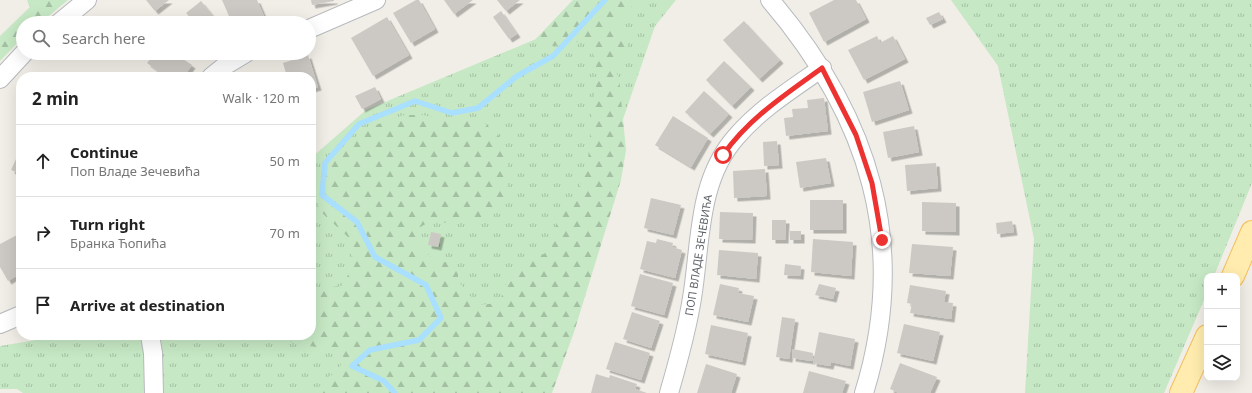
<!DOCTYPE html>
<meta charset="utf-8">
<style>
:root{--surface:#fff;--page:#f6f6f6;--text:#222;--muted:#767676;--line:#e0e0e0}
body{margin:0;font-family:"Noto Sans",sans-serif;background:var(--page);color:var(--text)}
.controls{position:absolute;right:12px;bottom:12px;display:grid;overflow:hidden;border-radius:8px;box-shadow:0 4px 16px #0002}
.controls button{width:36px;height:36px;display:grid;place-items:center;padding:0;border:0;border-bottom:1px solid var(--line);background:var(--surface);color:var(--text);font:20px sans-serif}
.stop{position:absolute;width:12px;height:12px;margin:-9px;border:3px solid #ed3331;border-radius:50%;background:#fff}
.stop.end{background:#ed3331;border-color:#fff;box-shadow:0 1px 4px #0008}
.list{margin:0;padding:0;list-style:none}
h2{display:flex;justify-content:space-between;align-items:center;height:52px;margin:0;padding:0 16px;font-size:17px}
h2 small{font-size:13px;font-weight:400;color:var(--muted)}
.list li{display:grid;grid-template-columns:26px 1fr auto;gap:12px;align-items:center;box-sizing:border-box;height:72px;padding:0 16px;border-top:1px solid var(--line)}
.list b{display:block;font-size:15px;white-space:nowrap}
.list p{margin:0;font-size:13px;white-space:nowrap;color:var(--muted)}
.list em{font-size:13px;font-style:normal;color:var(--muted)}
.icon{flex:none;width:22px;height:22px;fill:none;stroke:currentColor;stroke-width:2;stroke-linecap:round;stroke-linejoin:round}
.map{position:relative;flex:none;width:1252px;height:393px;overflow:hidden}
.search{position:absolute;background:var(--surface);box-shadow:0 4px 16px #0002;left:16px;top:16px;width:300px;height:44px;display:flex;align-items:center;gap:10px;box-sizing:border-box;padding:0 14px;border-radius:22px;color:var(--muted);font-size:15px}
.panel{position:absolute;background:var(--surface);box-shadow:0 4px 16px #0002;left:16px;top:72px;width:300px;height:268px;border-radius:16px}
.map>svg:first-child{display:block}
.grass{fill:url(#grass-tufts)}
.forest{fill:url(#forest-firs)}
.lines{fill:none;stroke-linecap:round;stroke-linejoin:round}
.stream{stroke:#a9dfff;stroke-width:5.5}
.building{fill:#ccc9c4;filter:url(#shadow)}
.minor-casing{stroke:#b7babe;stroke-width:20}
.major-casing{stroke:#f4bf5d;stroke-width:24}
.minor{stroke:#fff;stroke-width:18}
.major{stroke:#ffecae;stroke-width:22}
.route{stroke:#ed3331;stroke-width:5}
.labels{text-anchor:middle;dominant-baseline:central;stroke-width:3.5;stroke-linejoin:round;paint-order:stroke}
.street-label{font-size:11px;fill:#5e6368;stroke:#fff}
</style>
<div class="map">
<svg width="1252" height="393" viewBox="0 0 1252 393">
<defs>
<pattern id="grass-tufts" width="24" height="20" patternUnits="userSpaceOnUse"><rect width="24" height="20" fill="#c6e8c4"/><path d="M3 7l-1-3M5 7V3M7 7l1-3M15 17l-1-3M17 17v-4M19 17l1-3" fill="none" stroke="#a4c0a3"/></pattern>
<pattern id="forest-firs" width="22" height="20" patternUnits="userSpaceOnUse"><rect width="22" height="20" fill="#c6e8c4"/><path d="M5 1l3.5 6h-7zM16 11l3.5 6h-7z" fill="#a4c0a3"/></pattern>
<filter id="shadow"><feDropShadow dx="3.5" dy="3.5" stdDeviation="0" flood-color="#0004"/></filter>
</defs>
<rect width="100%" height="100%" fill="#f1eee7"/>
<g class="grass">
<polygon points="573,0 676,0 655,26 529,393 23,393 17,389 0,389 0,346 66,335 311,335 311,158 366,110 536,39"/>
<polygon points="951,0 1252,0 1252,183 1214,276 1207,276 1207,293 1164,393 1025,393 1034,239 998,66"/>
</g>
<g class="forest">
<polygon points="27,0 68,0 40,23 23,23 23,37 0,61 0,36 30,7"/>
<polygon points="573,0 637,0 614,27 627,39 627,56 613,66 619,78 626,150 621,180 574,332 552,393 315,393 325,378 339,372 343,356 327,348 299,345 273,335 311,335 311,289 342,286 354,264 348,237 321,212 312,187 314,173 334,161 367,128 404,115 422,115 443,119 478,118 498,134 509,170 506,195 485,216 454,223 429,222 417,229 417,247 433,258 458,266 458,281 478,305 499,303 508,280 522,258 550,253 562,198 576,197 588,161 592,110 597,76 595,57 584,41 547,47 536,39"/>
</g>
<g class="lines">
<polyline class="stream" points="395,393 384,381 352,366 370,350 419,340 441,318 426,285 375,257 357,222 322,195 325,163 359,124 415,101 452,113 478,108 517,76 553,56 605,0"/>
</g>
<g class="building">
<polygon points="146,0 169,0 155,11"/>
<polygon points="222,0 257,0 266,21 262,23 232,23"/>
<polygon points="311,0 334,0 334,1 312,5"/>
<polygon points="416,0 419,0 435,29 411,43 393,13"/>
<polygon points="444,0 473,0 454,14"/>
<polygon points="497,0 520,0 506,11"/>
<polygon points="834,0 856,0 866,19 824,42 809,13"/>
<polygon points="201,1 219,23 186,23 191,19 186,13"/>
<polygon points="501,11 517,34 509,39 493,17"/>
<polygon points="939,12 943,19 930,25 926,18"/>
<polygon points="387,17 409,55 373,76 351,38"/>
<polygon points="744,21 780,60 759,79 723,40"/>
<polygon points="877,36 880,43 893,36 905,59 864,80 848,50"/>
<polygon points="155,53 174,53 192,65 183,77 166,77 147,63"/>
<polygon points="308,55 318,87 311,89 311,77 287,77 283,63"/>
<polygon points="724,61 751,87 732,106 706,80"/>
<polygon points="900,81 909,110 872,122 863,92"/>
<polygon points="375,87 381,99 362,109 355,96"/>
<polygon points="704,91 729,114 710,134 685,112"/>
<polygon points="824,98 828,131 786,136 784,118 793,117 792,109 808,108 807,100"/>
<polygon points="673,116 708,138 691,167 655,145"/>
<polygon points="914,126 919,152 888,158 883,132"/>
<polygon points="777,141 779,165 764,166 763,142"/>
<polygon points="21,148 21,174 11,170"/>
<polygon points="826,158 831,183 800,188 796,162"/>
<polygon points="936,163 938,188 907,191 905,165"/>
<polygon points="765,169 767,196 734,198 733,171"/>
<polygon points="651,198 681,205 673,235 644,228"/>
<rect x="810" y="200" width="33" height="30"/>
<polygon points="922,202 956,203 956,232 922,231"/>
<polygon points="720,212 753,213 752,240 719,239"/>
<polygon points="772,220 786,220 785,240 772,240"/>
<polygon points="1012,221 1014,232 997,234 996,223"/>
<rect x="790" y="231" width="11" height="9"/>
<polygon points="431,232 441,234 438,247 428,245"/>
<polygon points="17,235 21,242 21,273 8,281 0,267 0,244"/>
<polygon points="657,239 673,243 672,247 682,250 675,278 640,269 647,241 656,243"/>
<polygon points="813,239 853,242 851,276 811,272"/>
<polygon points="912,244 953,247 950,276 909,273"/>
<polygon points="719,250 758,253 756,279 717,275"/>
<polygon points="785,264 801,266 800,276 784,275"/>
<polygon points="640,274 673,283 664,315 631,306"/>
<polygon points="720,284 739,288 738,293 754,296 748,322 713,315"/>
<polygon points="819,284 836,288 833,299 815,295"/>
<polygon points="910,285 946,291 944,302 953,303 951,319 910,313 912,304 907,303"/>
<polygon points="632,312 660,321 651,348 623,339"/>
<polygon points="782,317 795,319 789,359 776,357"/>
<polygon points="904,324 940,332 933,361 897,353"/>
<polygon points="711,325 748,333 742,362 705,354"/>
<polygon points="819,332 855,339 850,366 831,362 830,366 813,363"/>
<polygon points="615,342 650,353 641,380 606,369"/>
<polygon points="793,349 813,353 812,361 792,358"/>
<polygon points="900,363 937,377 930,393 899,393 890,389"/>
<polygon points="706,364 737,374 731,393 697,393"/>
<polygon points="809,371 846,381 842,393 803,393"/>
<polygon points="596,374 609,378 610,375 637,384 635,389 647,393 591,393"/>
</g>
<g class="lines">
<g class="minor-casing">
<g id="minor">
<path d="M 770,0 C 869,116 910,244 864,393"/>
<polyline points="59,23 87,0"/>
<polyline points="309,29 376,0"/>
<polyline points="211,77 226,65 246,53"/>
<polyline points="0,79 24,53"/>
<polyline points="0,324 21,315"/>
<polyline points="150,335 153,353 154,393"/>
<path d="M 669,393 C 678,362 687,330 692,298 C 701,244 697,181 736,137 C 760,109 792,89 822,68"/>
</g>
</g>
<g class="major-casing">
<g id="major">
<polyline points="1233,276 1252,232"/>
<polyline points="1181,393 1207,336"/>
</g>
</g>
<use href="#minor" class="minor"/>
<use href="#major" class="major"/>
</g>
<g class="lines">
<path class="route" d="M 723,155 C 749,118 786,94 822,68 L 856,135 L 872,183 L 882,240"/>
</g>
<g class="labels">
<g class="street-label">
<text transform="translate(698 255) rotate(-81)">ПОП ВЛАДЕ ЗЕЧЕВИЋА</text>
</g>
</g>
</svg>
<div class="controls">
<button>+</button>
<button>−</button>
<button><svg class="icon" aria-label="layers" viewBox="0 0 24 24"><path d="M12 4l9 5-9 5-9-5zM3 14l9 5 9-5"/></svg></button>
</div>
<div class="stop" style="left:723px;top:155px"></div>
<div class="stop end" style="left:882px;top:240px"></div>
<div class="search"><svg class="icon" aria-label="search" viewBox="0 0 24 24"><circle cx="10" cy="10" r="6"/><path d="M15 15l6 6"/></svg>Search here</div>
<section class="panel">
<h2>2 min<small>Walk · 120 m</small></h2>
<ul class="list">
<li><svg class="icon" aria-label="ahead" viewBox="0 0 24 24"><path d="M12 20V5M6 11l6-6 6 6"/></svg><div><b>Continue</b><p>Поп Владе Зечевића</p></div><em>50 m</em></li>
<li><svg class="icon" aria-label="right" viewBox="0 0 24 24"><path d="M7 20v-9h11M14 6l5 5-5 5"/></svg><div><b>Turn right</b><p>Бранка Ћопића</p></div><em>70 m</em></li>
<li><svg class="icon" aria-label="arrive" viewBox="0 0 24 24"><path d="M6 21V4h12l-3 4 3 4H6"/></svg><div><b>Arrive at destination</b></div></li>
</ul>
</section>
</div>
